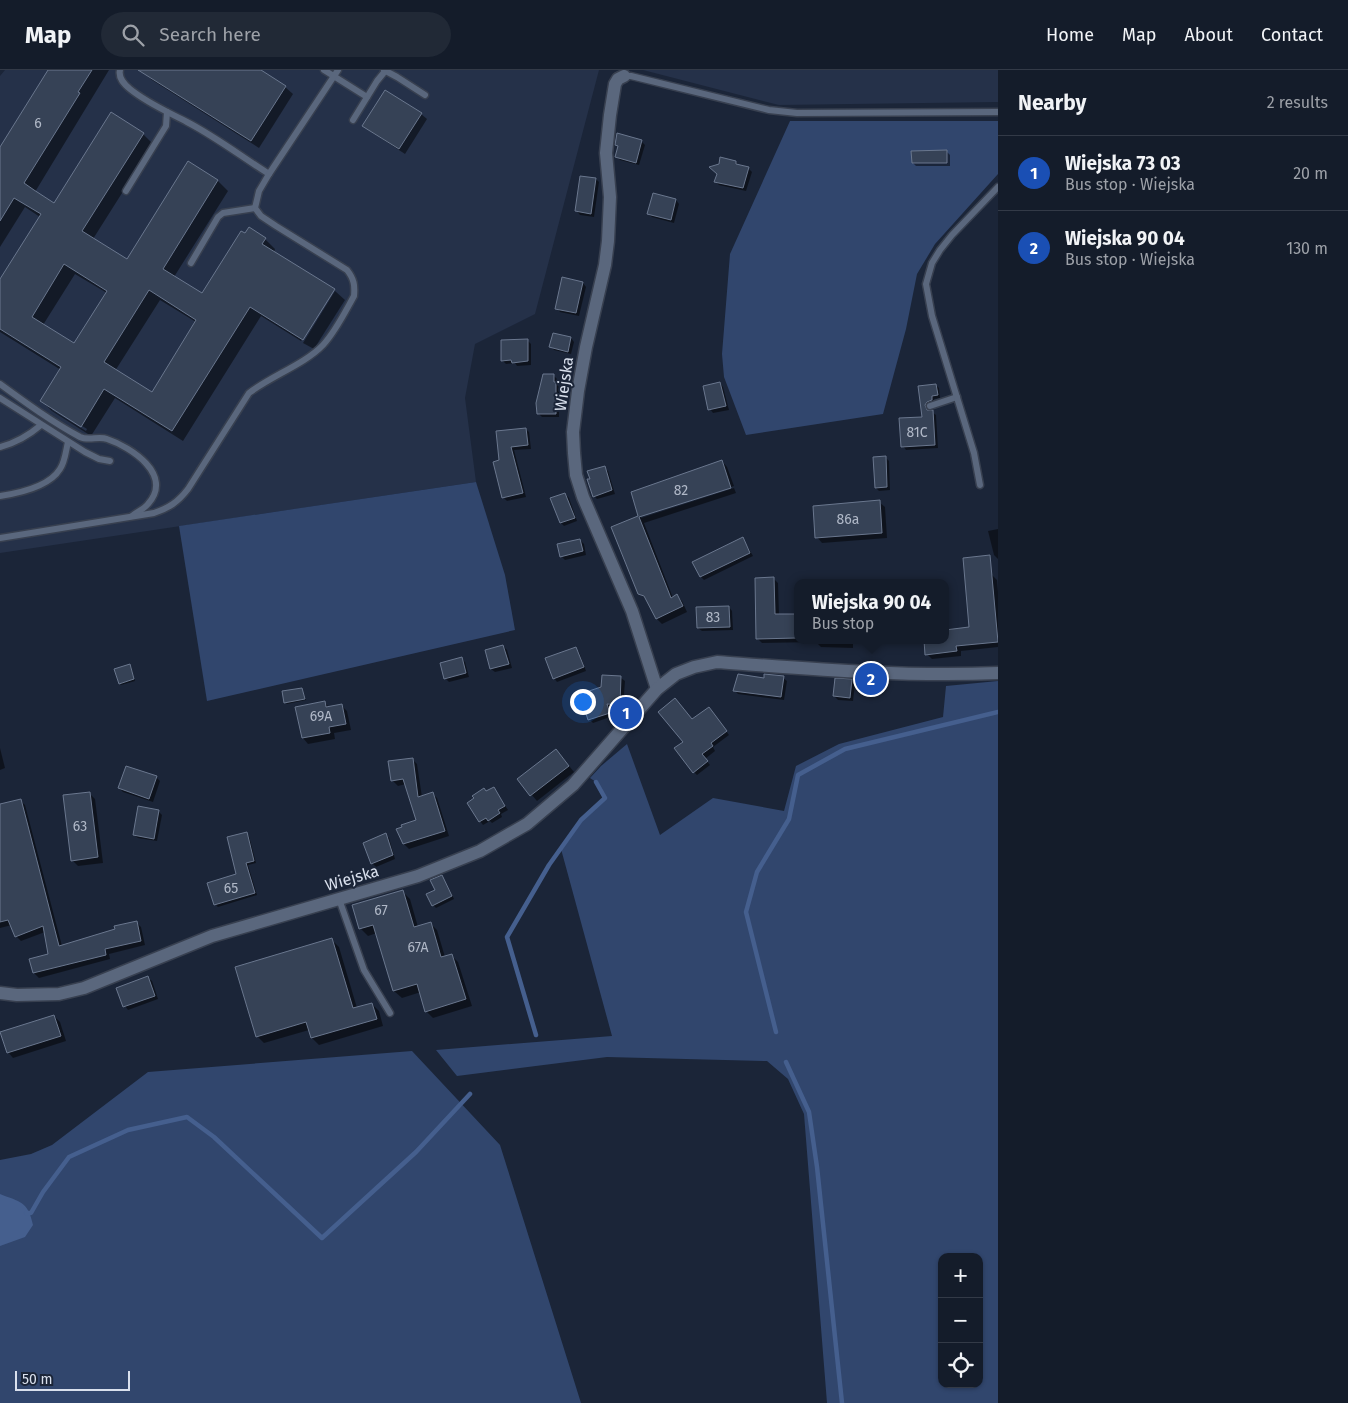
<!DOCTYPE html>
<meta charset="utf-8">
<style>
:root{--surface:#141c2a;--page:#212936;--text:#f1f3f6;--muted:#9da1a8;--line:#333a47;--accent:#e5ad36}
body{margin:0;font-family:"Fira Sans",sans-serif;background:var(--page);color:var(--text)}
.controls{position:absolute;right:15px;bottom:15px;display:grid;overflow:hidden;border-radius:10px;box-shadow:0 1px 4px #0004}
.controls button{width:45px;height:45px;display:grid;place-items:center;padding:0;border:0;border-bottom:1px solid var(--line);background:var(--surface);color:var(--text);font:25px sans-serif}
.scale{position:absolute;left:15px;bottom:12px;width:115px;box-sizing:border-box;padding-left:5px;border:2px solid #d9e0ed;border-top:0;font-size:14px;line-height:18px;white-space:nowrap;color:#d9e0ed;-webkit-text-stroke:4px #1b2538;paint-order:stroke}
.you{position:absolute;left:582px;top:631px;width:18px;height:18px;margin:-12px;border:4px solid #fff;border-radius:50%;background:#1a73e8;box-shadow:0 0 0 8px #1a73e833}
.badge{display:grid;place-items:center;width:32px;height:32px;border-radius:50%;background:var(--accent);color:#fff;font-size:16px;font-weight:700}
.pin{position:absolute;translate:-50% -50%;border:2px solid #fff;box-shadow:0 1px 5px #0006}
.popup{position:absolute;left:794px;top:509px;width:155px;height:65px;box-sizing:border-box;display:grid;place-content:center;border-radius:10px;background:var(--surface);filter:drop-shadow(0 1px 4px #0005);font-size:16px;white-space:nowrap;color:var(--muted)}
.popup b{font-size:19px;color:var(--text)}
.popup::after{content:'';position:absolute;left:50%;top:100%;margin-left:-10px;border:10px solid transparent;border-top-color:var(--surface)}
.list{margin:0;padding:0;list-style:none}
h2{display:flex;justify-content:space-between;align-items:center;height:65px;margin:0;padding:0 20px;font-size:21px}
h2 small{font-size:16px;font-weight:400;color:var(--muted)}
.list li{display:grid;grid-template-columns:32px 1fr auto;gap:15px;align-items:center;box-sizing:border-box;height:75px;padding:0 20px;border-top:1px solid var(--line)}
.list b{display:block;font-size:19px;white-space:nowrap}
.list p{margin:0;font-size:16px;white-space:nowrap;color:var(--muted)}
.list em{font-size:16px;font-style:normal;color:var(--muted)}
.icon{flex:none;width:28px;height:28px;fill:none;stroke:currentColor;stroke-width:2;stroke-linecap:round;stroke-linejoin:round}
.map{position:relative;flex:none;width:998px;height:1333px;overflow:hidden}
header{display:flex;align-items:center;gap:30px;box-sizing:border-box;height:70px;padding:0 25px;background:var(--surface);border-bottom:1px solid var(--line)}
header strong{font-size:24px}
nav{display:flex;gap:28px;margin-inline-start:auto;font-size:18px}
.search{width:350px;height:45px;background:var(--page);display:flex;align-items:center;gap:12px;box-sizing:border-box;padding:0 18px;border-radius:28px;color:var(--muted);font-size:19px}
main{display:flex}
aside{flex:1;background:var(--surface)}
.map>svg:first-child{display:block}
.built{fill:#253149}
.green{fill:#31466d;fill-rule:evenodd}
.water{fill:#455f8e}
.shadow{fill:#0007;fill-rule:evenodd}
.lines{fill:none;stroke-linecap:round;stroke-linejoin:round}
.stream{stroke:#455f8e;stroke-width:4.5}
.building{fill:#364256;stroke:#6a778e;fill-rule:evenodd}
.lane-casing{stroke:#384050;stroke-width:9}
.street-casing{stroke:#384050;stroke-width:15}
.lane{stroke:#5a677d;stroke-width:6}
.street{stroke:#5a677d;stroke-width:12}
.labels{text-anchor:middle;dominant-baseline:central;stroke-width:4;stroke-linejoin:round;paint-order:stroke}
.number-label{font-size:14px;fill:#b0b8c7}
.street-label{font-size:16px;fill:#d9e0ed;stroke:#1b2538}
</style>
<header>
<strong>Map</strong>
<div class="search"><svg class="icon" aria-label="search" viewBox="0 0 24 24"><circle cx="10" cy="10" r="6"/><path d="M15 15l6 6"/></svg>Search here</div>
<nav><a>Home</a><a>Map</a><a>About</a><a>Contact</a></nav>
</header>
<main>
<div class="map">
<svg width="998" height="1333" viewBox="0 0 998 1333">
<rect width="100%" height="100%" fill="#1b2538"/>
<g class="built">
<polygon points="5,0 599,0 535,244 475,274 465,328 476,412 0,483 0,6"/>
<polygon points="643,0 998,0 998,32 779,35"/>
</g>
<g class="green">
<polygon points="790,51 998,51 998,104 935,174 917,204 906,259 883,344 746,365 724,307 722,284 730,184"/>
<polygon points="476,412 505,505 515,560 207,631 179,456"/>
<path d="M 998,611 L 998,1333 L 827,1333 L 804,1044 L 788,1009 L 767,991 L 607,987 L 457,1006 L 436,980 L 612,966 L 561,779 L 581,750 L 604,728 L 596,712 L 590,708 L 601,696 L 627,674 L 660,765 L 713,728 L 784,741 L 796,696 L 839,674 L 943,647 L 946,616 ZM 942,1187 L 979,1187 L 979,1314 L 942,1314 Z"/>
<polygon points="412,981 500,1075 581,1333 0,1333 0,1090 31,1084 52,1075 148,1002"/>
</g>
<path class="water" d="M 0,1124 C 20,1132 28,1131 33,1155 L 25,1167 L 0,1176 Z"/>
<g class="shadow">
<path d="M 49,0 L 109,0 L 35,122 L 55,134 L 143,64 L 153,74 L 93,169 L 128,190 L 189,93 L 218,111 L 228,121 L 174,207 L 202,225 L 265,169 L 275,179 L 274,182 L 335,221 L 333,221 L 301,271 L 261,246 L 183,371 L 115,328 L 91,366 L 52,341 L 42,331 L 61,300 L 0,262 L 0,211 L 40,147 L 25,137 L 0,177 L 0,79 ZM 75,204 L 107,223 L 75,275 L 43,255 ZM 160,230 L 196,252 L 152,323 L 115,301 ZM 52,337 L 87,359 L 86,361 L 52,340 Z"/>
<polygon points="146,0 259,0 285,17 293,24 259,78 152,10 144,3"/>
<polygon points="421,44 427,49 405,84 370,61 364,56"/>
<polygon points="641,71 645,75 639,95 620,90 617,86"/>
<polygon points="947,82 950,85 950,96 916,96 913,93"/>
<polygon points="736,92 739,96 748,98 752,102 746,121 719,115 716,112"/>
<polygon points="596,109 599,112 594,147 580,145 577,141"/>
<polygon points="676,130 679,134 674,153 652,147 648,144"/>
<polygon points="583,213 586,217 579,246 560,242 557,238"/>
<polygon points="335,221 345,230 314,279 303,273"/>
<polygon points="553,264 571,268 574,272 571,284 554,280 551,276"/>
<polygon points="527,270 531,274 531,295 517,296 515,293 506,294 502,290"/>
<polygon points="553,305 557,309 557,315 559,317 559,347 542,347 538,343"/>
<polygon points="720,313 723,317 729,340 713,343 710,339"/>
<polygon points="936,315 939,318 940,328 934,329 935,333 930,335 928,339 936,345 938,378 906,380 903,376 923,348 919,317"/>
<polygon points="526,359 529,362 531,379 514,380 526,427 507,431 504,428 494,393 500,391 497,362"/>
<polygon points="885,387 889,391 890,420 879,421 876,418"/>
<polygon points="722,391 727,397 734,416 641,445 641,448 734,418 736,423 644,453 673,528 677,526 682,531 687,542 662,554 657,549 648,530 639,523 613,458 640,447 632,423"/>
<polygon points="604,397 608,401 615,424 597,429 594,426"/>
<polygon points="565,424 569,428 577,451 564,456 561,453"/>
<polygon points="879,432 885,437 887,468 822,473 817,467"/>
<polygon points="998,459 998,489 994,485 988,461"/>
<polygon points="743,469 753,486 704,510 701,507 694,493"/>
<polygon points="580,470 584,474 586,485 565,490 561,486"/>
<polygon points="992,505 997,510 998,522 998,577 961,581 961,586 932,589 927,584 945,570 945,561 971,558"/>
<polygon points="773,508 778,513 779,545 797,545 797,570 853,570 853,578 821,577 816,572 762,573 758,569"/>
<polygon points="729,537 732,541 733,560 702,561 698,558"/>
<polygon points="913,570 913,572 892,574 888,570"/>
<polygon points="503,576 507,580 512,598 495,602 491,599 486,581"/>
<polygon points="575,578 579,582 586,601 557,612 554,608"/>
<polygon points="462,589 465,592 469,607 449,612 445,608"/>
<polygon points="131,597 135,611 121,615 120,613"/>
<polygon points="621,608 625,611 623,638 609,637 613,646 593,653 589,649 603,618"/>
<polygon points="783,608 787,611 784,630 738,624 735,621 765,609"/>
<polygon points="851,611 855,614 853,631 838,630 834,626"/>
<polygon points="302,619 306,630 287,634 285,632"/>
<polygon points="325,633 330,638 342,636 347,641 351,660 334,663 335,669 308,674 303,668"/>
<polygon points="712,642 729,665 713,677 715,681 705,689 710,695 697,705 694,702 684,672 693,650"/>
<polygon points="0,678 5,698 0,700"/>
<polygon points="561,686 574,702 537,731 518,709"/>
<polygon points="412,689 417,694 422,727 432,723 437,728 449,766 409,779 404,774 418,751 406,714 398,716 392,710"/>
<polygon points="156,707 160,711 153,732 123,722 119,718"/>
<polygon points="493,718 508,740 501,744 502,747 492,753 490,751 483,755 480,751"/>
<polygon points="89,723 95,729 103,793 78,796 72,790"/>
<polygon points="20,730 25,735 62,876 117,860 136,852 141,857 145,875 109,884 110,889 39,908 34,903 50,885 45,862 21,871 16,866 12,855 0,858 0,736"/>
<polygon points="158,741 162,745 157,771 138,768 134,765"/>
<polygon points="246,764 249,766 256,793 248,795 257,825 218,837 215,834 237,805"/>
<polygon points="386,765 389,768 395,789 376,797 372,793"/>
<polygon points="442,806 454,829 436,838 433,835 436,820"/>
<polygon points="403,822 410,829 418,857 430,853 437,860 445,887 451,885 458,892 472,936 433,948 426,941 421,922 402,928 394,921 377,863 368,866 360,858"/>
<polygon points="332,870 339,877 357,938 372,934 379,941 383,956 319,975 312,968 309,960 264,973 257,966"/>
<polygon points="148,908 152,911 158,929 128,940 125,936"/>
<polygon points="54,946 60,952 66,971 13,988 8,982"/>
</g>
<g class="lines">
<g class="stream">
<polyline points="776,962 746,842 757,802 789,749 798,705 845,679 998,642"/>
<polyline points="536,965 507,867 549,795 581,750 605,728 596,712"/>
<polyline points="786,992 809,1042 817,1097 842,1333"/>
<polyline points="26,1143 31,1143 43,1122 69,1087 128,1060 187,1047 214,1067 322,1168 416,1082 470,1024"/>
</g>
</g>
<g class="building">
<path d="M 48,0 L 92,0 L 78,22 L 80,23 L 24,113 L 34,120 L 54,133 L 111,42 L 144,63 L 82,161 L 127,189 L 188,91 L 218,110 L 163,199 L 202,223 L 241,161 L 245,163 L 249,157 L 266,168 L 262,174 L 335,219 L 303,270 L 250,237 L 172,361 L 104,319 L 81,357 L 40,331 L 61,297 L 0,259 L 0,209 L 41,144 L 14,128 L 0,151 L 0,77 ZM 64,194 L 107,221 L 74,273 L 32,247 ZM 149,220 L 196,250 L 152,322 L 104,292 Z"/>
<polygon points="138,0 261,0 286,16 251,71"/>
<polygon points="385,20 422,43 399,79 362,56"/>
<polygon points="617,63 642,70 636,93 615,87 618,76 615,75"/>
<polygon points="947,80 947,93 912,93 911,81"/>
<polygon points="720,87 736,91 736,94 749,97 743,118 714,112 717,104 709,97 719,94"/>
<polygon points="580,106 596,108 591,144 575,141"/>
<polygon points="653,123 676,129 671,150 647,144"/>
<polygon points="562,207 583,212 576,243 555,239"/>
<polygon points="553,263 571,267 568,282 549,277"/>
<polygon points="528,269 528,291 512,293 511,290 501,291 501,270"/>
<polygon points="543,304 554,304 554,312 556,312 556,344 537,344 536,333"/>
<polygon points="720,312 726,336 708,340 703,316"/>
<polygon points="936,314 938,325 932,326 932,330 927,332 925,335 927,340 933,340 935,375 901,377 899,348 922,347 918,316"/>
<polygon points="526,358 528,375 511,377 523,423 502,428 493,392 499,390 496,361"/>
<polygon points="886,386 887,417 875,418 873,387"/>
<polygon points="722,390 731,418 639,447 671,528 677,524 683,536 656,549 644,526 638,524 611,457 638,446 631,422"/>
<polygon points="605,396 612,420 593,427 587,409 590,409 587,401"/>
<polygon points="565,423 575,448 560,453 550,428"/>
<polygon points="880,430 882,463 815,468 813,436"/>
<polygon points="743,467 750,483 700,507 692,492"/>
<polygon points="580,469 583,481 560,487 557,474"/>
<polygon points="990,485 998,572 956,576 957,581 925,585 924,570 945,570 945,560 969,557 963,488"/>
<polygon points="774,507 775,544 797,544 797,568 756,569 755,508"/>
<polygon points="729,536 730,557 697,558 696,537"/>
<polygon points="503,575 509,594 490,599 485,580"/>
<polygon points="576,577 584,597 553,609 545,588"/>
<polygon points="462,587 466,603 444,609 440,593"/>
<polygon points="130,594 134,609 119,614 114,599"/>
<polygon points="738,604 764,608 764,604 784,606 781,627 733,621"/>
<polygon points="602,605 621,606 620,635 607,634 610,643 588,650 580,624 601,617"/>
<polygon points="835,608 852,609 850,628 833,626"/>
<polygon points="302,618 305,629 284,633 282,621"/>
<polygon points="675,628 692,649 709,637 727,661 711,673 713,676 702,684 708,691 693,703 674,678 683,672 658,642"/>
<polygon points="325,631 326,637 342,634 346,654 329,657 330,663 302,668 295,637"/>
<polygon points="556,679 569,696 530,726 517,709"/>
<polygon points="413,688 418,727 433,722 445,761 403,774 396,759 402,757 401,755 416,750 403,709 391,711 388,691"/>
<polygon points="126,696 157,706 149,729 118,718"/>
<polygon points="494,717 505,736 498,740 500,743 488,751 486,748 479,752 467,733 474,728 472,726 484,718 486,721"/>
<polygon points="90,722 98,787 71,791 63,725"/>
<polygon points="21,729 59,876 115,859 114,856 137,851 141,871 105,879 106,885 33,903 29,889 48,884 43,856 15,867 8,850 0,852 0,734"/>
<polygon points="138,736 159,740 154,769 133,765"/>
<polygon points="247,762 254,791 246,793 255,823 214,835 207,813 236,804 227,767"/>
<polygon points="386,763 393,785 371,794 363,773"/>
<polygon points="442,805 452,826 432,836 426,824 435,820 430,810"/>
<polygon points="403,820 414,857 431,852 441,887 452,884 466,929 425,942 417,914 393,921 373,855 359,859 352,835"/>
<polygon points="332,868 353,938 372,933 377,949 311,968 306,952 256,967 235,897"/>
<polygon points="148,906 155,926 123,937 116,918"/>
<polygon points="54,945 61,966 7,983 0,962"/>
</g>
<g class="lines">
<g class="lane-casing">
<g id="lane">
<path d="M 120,0 C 118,8 124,14 130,19 C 147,33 168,42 187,52 C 216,67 242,87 269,104"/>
<polyline points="324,0 367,27"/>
<polyline points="384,0 397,7 425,25"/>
<polyline points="624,6 631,6 769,40 797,43 998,42"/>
<polyline points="353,50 377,11 386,0"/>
<polyline points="126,121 161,64 166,56 167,42"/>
<polyline points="191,193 218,147 223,143 255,138"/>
<path d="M 0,314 C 26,333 52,352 80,367 C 88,371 99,366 107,369 C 131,377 174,405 148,434 C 144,439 137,442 132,446"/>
<polyline points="0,328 85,382 99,389 110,391"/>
<polyline points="930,336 957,327"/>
<path d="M 0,377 C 16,373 28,366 41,355"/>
<polyline points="980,415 974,383 932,246 926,214 932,193 940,180 952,165 998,117"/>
<path d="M 0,426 C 20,423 49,417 60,399 C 65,392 66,380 68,372"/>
<path d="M 0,468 L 154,443 C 169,438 178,432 188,419 L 249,323 C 271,306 305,294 323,275 C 336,261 345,242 354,226 C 355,215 354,209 347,200 L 276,156 L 261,146 L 255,138 L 259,121 L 269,104 L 338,0"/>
<polyline points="339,829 364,900 390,943"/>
</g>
</g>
<g class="street-casing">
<g id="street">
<polyline points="624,6 618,9 615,14 610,45 606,83 610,127 608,171 605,195 586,277 578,321 573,362 574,383 576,405 583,427 632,541 657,619"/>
<path d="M 0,923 L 17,925 L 59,924 L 84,918 L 212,866 L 418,806 L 480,781 L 527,754 L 573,715 L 657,619 L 676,604 L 694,597 L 717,592 C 811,599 904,607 998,603"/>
</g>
</g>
<use href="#lane" class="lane"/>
<use href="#street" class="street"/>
</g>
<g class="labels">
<g class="number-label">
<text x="38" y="53">6</text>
<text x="917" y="362">81C</text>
<text x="681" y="420">82</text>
<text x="848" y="449">86a</text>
<text x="713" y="547">83</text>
<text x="321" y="646">69A</text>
<text x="80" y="756">63</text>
<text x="231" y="818">65</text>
<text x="381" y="840">67</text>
<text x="418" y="877">67A</text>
</g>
<g class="street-label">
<text transform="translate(564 314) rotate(-82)">Wiejska</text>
<text transform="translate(352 808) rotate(-16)">Wiejska</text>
</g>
</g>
</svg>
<div class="controls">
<button>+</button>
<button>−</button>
<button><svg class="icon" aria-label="locate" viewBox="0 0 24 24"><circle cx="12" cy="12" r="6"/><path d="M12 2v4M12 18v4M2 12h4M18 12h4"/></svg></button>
</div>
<div class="scale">50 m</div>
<div class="you"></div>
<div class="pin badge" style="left:626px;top:643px;background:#1a4fb4">1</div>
<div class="pin badge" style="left:871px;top:609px;background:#1a4fb4">2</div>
<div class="popup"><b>Wiejska 90 04</b>Bus stop</div>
</div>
<aside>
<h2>Nearby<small>2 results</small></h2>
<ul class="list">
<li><span class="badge" style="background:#1a4fb4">1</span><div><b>Wiejska 73 03</b><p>Bus stop · Wiejska</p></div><em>20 m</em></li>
<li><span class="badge" style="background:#1a4fb4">2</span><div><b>Wiejska 90 04</b><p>Bus stop · Wiejska</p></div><em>130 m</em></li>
</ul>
</aside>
</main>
